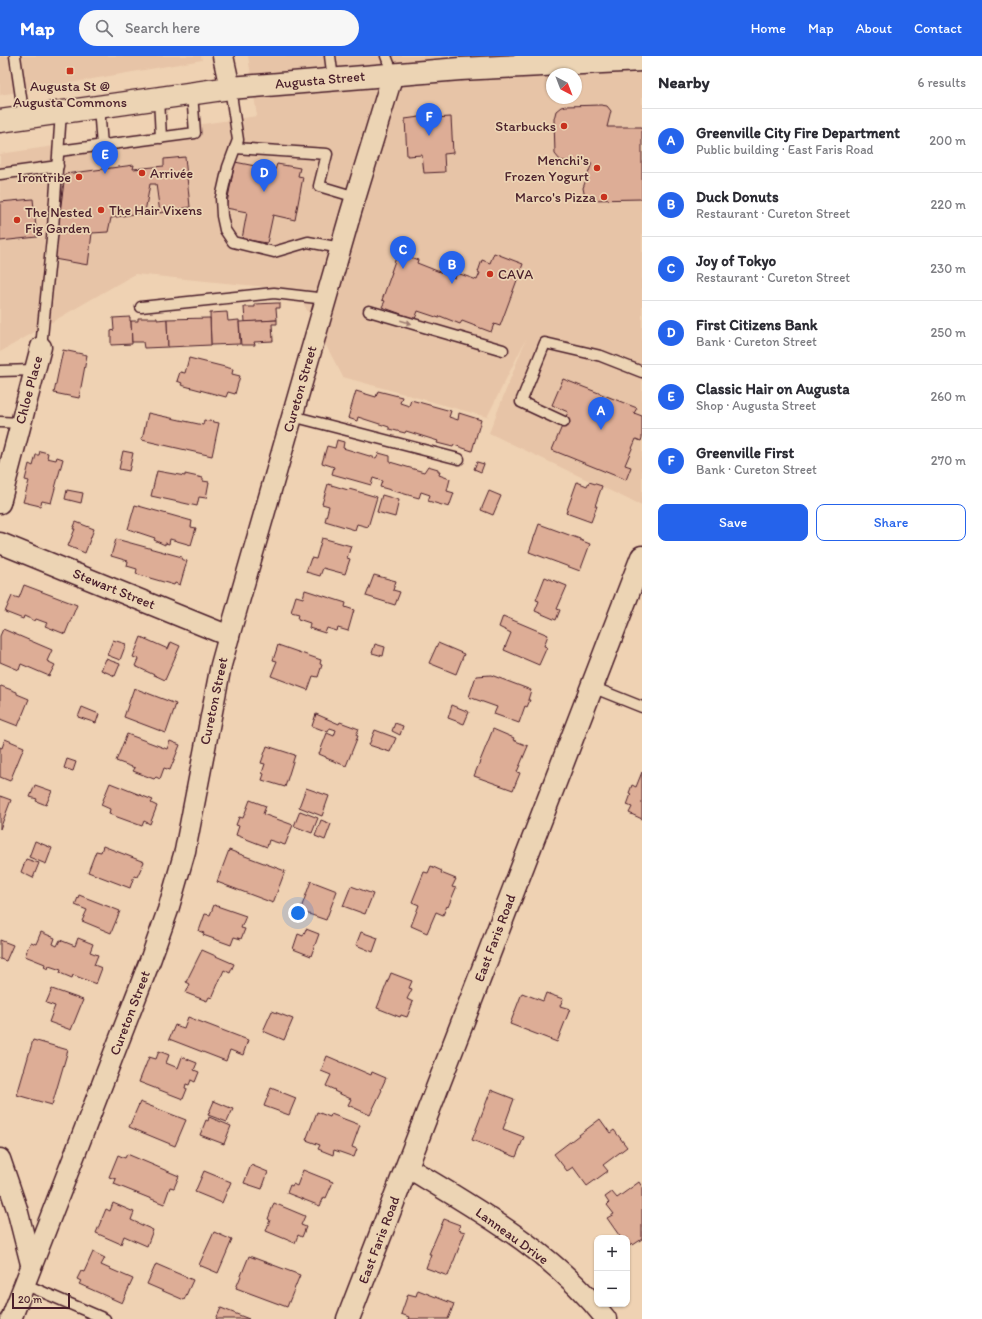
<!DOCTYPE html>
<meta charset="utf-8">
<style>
:root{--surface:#fff;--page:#f7f7f7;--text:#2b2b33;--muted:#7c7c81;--line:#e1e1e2;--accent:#2563eb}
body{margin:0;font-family:Itim,sans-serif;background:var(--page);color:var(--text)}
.controls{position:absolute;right:12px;bottom:12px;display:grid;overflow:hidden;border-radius:8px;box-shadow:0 1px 3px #0004}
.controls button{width:36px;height:36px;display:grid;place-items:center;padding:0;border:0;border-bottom:1px solid var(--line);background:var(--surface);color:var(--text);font:20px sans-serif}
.compass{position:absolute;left:546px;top:12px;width:36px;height:36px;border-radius:50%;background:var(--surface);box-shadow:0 1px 3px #0004;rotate:138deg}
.scale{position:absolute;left:12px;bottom:10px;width:58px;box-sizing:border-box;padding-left:4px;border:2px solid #4a1f2b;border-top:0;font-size:11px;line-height:14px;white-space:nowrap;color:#4a1f2b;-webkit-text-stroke:3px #ecd4b4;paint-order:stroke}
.you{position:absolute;left:298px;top:857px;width:14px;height:14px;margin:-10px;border:3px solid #fff;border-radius:50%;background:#1a73e8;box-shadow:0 0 0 6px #1a73e833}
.badge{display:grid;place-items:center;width:26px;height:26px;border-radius:50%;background:var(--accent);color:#fff;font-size:13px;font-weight:700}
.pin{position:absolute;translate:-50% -33px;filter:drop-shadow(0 1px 2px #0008)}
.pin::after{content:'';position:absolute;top:21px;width:14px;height:12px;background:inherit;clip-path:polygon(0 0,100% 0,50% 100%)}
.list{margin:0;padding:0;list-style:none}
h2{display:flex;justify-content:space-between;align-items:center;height:52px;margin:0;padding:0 16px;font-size:17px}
h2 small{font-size:13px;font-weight:400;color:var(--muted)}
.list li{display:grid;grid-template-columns:26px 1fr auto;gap:12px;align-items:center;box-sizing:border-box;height:64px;padding:0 16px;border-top:1px solid var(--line)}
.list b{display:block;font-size:15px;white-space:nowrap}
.list p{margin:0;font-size:13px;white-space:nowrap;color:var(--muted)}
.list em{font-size:13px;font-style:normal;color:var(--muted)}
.actions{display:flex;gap:8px;padding:12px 16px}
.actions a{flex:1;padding:9px 0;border:1px solid var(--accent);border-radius:8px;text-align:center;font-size:14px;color:var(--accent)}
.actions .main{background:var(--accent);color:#fff}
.icon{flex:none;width:22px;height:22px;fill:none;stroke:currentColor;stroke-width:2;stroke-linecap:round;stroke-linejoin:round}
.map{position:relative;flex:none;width:642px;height:1263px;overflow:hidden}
header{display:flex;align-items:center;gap:24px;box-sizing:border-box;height:56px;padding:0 20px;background:var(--accent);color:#fff}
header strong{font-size:19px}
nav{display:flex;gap:22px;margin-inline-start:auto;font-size:14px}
.search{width:280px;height:36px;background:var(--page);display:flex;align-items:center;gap:10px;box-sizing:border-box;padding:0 14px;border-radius:22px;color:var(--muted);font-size:15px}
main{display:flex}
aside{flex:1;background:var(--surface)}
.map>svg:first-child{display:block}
.built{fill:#e7c4a7;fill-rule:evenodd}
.building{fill:#ddad96;stroke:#4a1f2b}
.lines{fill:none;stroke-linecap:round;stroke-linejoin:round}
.lane-casing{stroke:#4a1f2b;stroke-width:13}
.street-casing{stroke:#4a1f2b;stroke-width:23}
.secondary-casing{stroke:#4a1f2b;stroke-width:25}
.primary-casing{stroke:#4a1f2b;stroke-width:25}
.lane{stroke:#ecd4b4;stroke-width:10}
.street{stroke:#ecd4b4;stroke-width:20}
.secondary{stroke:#ecd4b4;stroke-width:22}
.primary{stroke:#ecd4b4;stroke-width:22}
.oneway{fill:#9b7a70}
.poi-dot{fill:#c8321e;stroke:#ecd4b4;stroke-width:1.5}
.labels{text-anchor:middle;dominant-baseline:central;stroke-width:3.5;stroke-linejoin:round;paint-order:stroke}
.street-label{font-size:14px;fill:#4a1f2b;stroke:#ecd4b4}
.poi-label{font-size:14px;fill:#4a1f2b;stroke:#ecd4b4;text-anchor:end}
</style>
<header>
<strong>Map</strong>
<div class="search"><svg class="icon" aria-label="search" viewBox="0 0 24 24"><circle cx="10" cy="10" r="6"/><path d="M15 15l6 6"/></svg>Search here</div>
<nav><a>Home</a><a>Map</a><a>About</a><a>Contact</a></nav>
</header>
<main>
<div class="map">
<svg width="642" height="1263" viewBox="0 0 642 1263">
<rect width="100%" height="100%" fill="#efd2b3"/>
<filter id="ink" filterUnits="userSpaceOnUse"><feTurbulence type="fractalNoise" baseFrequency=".025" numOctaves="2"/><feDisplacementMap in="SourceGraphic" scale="8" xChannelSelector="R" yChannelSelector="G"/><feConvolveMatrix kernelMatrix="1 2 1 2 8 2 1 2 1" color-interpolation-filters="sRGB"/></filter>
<g filter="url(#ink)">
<g class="built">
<polygon points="0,0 201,0 202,4 0,39"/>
<path d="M 248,0 L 642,0 L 642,450 L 489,377 L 526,283 L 487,361 L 343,321 L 296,234 L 135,218 L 0,296 L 0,98 L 257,60 ZM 552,18 L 576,18 L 576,42 L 552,42 Z"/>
</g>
<g class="building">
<polygon points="601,49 607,50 611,55 607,71 642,71 642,143 590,144 584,137 583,132 592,107 586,105 563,105 560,104 555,98 554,63 556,55 561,51 566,50"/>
<polygon points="434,59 434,62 451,61 453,97 444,98 445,116 424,117 422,99 407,100 405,63"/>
<polygon points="185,101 190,151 160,157 156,128 150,128 145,156 111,162 108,176 92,177 88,209 54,203 65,118 134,109 133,113 164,110 164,103"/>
<polygon points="235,106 275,114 277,108 300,112 298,120 303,121 295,164 273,159 267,187 242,183 247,156 226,152"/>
<polygon points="33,143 37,181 0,185 0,146"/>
<polygon points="398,196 418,204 417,207 455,222 457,217 477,224 480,217 478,216 482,204 490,207 494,197 523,208 500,270 494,268 491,276 462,265 460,268 440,260 439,262 418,255 415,263 382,251 385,245 382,244 392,216 391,216"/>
<polygon points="277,247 280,247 280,252 276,252 277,264 245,266 244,251 255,251 255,248"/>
<polygon points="227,256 228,265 239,264 240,288 211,289 210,257"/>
<polygon points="130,261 130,265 131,265 132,288 111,289 111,275 114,274 113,262"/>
<polygon points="138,262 157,262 157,264 167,263 168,291 144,292 143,286 132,286 131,265 138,265"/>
<polygon points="210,262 211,289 168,291 167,263"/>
<polygon points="277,264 277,268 272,268 273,285 254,286 255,289 241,289 239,266"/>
<polygon points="63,294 87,299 79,342 54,337"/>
<polygon points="189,302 233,313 232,318 240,320 235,338 228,336 226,341 181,329 182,327 177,325 180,316 185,317"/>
<polygon points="563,323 637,352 634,357 642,360 642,382 641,385 636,383 625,409 631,411 626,424 552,394 568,356 552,349"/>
<polygon points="356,335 376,341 378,335 402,341 400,347 409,350 411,344 451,355 449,361 458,364 459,357 481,364 472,395 454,389 453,391 437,387 438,385 406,375 405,377 389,373 389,371 358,361 357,365 348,362"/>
<polygon points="148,357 203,369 204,364 219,367 212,400 142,384"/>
<polygon points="337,384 344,386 343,392 376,402 379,397 390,400 390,406 424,416 428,410 438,413 438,416 440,416 439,419 450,423 447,435 454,437 449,451 428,445 430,439 421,436 419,442 380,431 382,425 373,422 371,429 332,418 334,411 322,407 327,390 335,392"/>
<polygon points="40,395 48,397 47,402 56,404 57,401 63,403 51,447 42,445 40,450 23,446 29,425 25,424 29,408 33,410 36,399 39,399"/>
<polygon points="123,395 133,397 129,415 119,413"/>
<polygon points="477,406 484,408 481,416 474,413"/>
<polygon points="157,415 185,420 185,418 203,422 203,425 209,426 206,442 199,441 197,450 151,440"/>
<polygon points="577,426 587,430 589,426 602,430 595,450 597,450 591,466 566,457"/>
<polygon points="328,428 348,434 349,433 377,441 368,471 357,468 355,474 325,465 329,450 322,448"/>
<polygon points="67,434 83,437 81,447 65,443"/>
<polygon points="489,435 501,440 493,459 481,454"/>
<polygon points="382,439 399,444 395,461 377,456"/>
<polygon points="135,449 192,465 191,471 196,472 191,489 170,483 169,488 165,487 165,489 154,484 155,482 128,473"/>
<polygon points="76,466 94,473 85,497 68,490 75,473 73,473"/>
<polygon points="539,468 580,483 580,484 590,488 580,515 529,496"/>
<polygon points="322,482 351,490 347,502 350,503 345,518 323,512 320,520 306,516 311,502 316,503"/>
<polygon points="116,483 182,501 181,503 187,505 180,529 175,527 174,529 136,518 137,513 127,510 128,505 111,500"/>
<polygon points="374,519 396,525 393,534 400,536 395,549 366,540"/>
<polygon points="545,521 567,530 557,553 560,554 556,564 535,555 539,545 536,544"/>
<polygon points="24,529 77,549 65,578 45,570 47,567 36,563 35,565 24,560 23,563 5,556 12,540 19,542"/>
<polygon points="305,534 346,547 345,551 354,554 348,575 338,572 337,575 327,572 325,577 309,572 310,567 298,563 299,558 291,556 296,540 303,542"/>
<polygon points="503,560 548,579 544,590 547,591 539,609 504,594 511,577 499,571"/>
<polygon points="3,573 52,594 47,605 55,609 49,620 21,608 19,614 0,606 0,580"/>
<polygon points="141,581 168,593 171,586 180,590 165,624 135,610 138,603 133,601"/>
<polygon points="113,584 126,588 120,604 107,599"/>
<polygon points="438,587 464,598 456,618 429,607"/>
<polygon points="375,588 385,591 383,600 372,597"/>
<polygon points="278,589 321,604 320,608 322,609 318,621 313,620 308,634 271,620 277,605 273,604"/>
<polygon points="106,603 120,608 115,620 101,614"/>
<polygon points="491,619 531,634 528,644 530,644 527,651 525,650 519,667 494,658 497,651 469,641 476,620"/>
<polygon points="1,630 17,636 17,638 29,643 18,670 0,663 0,631"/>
<polygon points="134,632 176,648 166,677 124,661"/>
<polygon points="452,649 469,656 464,668 448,662"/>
<polygon points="82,651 99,658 96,667 78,661"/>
<polygon points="316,658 339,668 340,666 359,673 356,679 358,680 346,710 326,702 326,701 319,698 327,677 334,680 336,674 330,672 328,676 312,670"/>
<polygon points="395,667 403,670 400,679 392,675"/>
<polygon points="493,673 514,682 513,684 528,690 517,716 520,717 513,734 474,720"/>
<polygon points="375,674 396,682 390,696 369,689"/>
<polygon points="127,678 167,693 170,685 180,689 170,714 164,712 160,723 156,721 154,723 133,715 135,712 116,705"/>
<polygon points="5,683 24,691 10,725 0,721 0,691 2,692"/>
<polygon points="267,690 295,699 285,731 262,724 264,718 262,717 265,708 261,707"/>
<polygon points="67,703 76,706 73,715 64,712"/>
<polygon points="642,716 642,763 629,757 632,751 627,749 631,738 629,737 632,729 636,731"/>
<polygon points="110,727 153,744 151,747 157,750 150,768 144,765 142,770 109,758 110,753 101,749"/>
<polygon points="35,729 52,735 46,749 36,745 37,743 30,741"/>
<polygon points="306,732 329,740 322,760 299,751"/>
<polygon points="0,740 11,744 0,773"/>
<polygon points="250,744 266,750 263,758 293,769 285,789 269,784 267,791 236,779 239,770 236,769 239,761 243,762"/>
<polygon points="300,755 318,762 312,777 294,770"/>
<polygon points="321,764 331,768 325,784 315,780"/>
<polygon points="35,785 52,792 46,808 29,801"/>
<polygon points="103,790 144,806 137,821 134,820 130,832 88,816 96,795 101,796"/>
<polygon points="229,794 285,815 273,847 217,826"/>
<polygon points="26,803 39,807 33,822 21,816"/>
<polygon points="431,810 442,815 441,817 456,823 452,831 456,832 448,851 447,850 443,859 436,856 427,877 411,870 419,849 412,846 424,816 428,817"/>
<polygon points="311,825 337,835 326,864 300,855"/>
<polygon points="351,830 373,838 365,858 343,850"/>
<polygon points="79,839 120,855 111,877 82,865 87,854 75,849"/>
<polygon points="214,849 246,860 241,872 245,873 241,883 234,881 231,889 203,879 204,877 199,875 205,858 210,859"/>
<polygon points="306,873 319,878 311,900 293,893 298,878 303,880"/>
<polygon points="41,876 55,882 53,888 57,890 60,884 75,890 78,882 93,888 90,896 98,899 94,909 102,912 96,928 73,919 72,922 60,917 61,914 49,910 48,913 44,911 45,908 25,900 27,895 26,895 31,886 36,888"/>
<polygon points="361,876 378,882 373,896 356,889"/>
<polygon points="0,884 13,889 6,905 0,903"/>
<polygon points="202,894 234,908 230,917 224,914 212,942 209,941 207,945 186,937 190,928 186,926"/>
<polygon points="391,917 412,925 409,932 412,933 407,943 413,946 407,961 401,959 400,961 377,952"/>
<polygon points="52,933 83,944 71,974 49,966 55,950 46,947"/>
<polygon points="522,937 543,945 546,937 563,943 560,950 570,953 557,986 510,968"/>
<polygon points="272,955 293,963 284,984 263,975"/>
<polygon points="188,961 248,984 243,999 230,994 226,1005 169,983 175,969 184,972"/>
<polygon points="33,984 68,994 52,1049 17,1039"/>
<polygon points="159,995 169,999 166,1007 178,1012 182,1001 197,1007 194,1014 199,1016 195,1026 191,1024 189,1029 186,1028 185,1032 187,1033 183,1043 139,1026 149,1001 156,1003"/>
<polygon points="327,1000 371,1019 372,1016 386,1022 381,1033 382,1034 370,1059 348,1049 351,1043 334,1035 335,1034 326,1030 331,1019 321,1015"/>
<polygon points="271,1032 296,1042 289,1059 264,1050"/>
<polygon points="491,1034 514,1043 503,1073 524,1081 516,1101 472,1084"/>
<polygon points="214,1045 233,1053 227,1066 208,1059"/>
<polygon points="140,1046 186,1064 175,1090 129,1071"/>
<polygon points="317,1056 330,1061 331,1058 360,1069 352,1091 357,1093 354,1101 334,1094 333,1099 318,1093 320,1089 306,1084"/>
<polygon points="209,1061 231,1070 224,1088 200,1079 206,1064 208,1065"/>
<polygon points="600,1063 610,1077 614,1074 627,1091 603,1109 608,1115 587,1130 573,1111 567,1115 554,1098"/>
<polygon points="127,1098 179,1120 174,1132 170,1131 164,1148 114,1128 116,1123 109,1121 118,1099 125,1102"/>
<polygon points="251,1109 268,1116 262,1133 244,1127"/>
<polygon points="303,1114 333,1126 326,1142 324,1141 320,1150 287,1137 290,1129 292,1130 293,1128 297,1130"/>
<polygon points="204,1115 231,1126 222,1147 195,1136"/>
<polygon points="639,1126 642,1131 642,1183 633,1189 632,1187 627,1191 627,1182 621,1182 607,1162 614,1158 607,1149 609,1147 605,1141 612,1136 617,1142"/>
<polygon points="113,1147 134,1156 131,1164 153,1174 147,1190 124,1180 121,1188 96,1177 106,1153 110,1155"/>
<polygon points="274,1147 305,1160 301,1169 306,1171 302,1181 298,1179 295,1187 266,1175 270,1164 268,1163"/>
<polygon points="444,1163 460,1169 458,1174 465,1176 448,1220 426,1212 431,1198 429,1198"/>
<polygon points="214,1176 232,1184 218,1217 199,1209"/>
<polygon points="93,1196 105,1202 101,1209 133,1223 122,1247 79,1228 81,1225 77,1223 81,1215 84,1216"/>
<polygon points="249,1200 300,1219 287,1251 236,1232"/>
<polygon points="156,1208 193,1224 184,1244 147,1228"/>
<polygon points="418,1234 454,1248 448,1263 408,1263 409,1261 401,1258 408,1238 416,1240"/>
<polygon points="221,1252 249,1263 216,1263"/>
</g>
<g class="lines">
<g class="lane-casing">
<g id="lane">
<polyline points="15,0 24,62"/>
<polyline points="330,0 333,23"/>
<polyline points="386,0 393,18"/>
<polyline points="230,32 238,84 228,111 221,142 222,160 225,174 233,186 274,196 308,186 341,192"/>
<polyline points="159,42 161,82"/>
<polyline points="99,51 102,90"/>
<polyline points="235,92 327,98 319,130 356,141"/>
<polyline points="59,95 195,77 192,37"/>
<polyline points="0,118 58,110"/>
<polyline points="141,251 274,237 326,243"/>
<polyline points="369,255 503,294"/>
<polyline points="41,291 53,172 61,56"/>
<polyline points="0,315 34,314"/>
<polyline points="292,360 459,403"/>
<polyline points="0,366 21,367"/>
<polyline points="564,366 521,346 545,287 601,300 642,316"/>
<polyline points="592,631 642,651"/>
<polyline points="24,1228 105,1263"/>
</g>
</g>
<g class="street-casing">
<g id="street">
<polyline points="223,0 230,32"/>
<polyline points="0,447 41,291"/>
<polyline points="0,487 229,580"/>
<polyline points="0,1103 17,1153 31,1208"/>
<path d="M 407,1111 C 478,1154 554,1196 606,1263"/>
<polyline points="11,1263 151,902 168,854 185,795 221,609 229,580 351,156 393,18"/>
</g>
</g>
<g class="secondary-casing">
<polyline id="secondary" points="348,1263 642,501"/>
</g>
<g class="primary-casing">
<polyline id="primary" points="0,65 230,32 460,13 642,4"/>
</g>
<use href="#lane" class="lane"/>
<use href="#street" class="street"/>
<use href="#secondary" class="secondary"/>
<use href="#primary" class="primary"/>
</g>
<defs><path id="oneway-solid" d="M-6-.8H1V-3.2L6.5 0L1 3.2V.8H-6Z"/></defs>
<use class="oneway" href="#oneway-solid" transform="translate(406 266) rotate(16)"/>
</g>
<g class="poi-dot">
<rect x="66" y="11" width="8" height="8" rx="2"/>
<circle cx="564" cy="70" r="4"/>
<circle cx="597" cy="112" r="4"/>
<circle cx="142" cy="117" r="4"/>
<circle cx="79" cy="121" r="4"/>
<circle cx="604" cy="141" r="4"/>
<circle cx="101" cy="154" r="4"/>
<circle cx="17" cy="164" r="4"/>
<circle cx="490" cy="218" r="4"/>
</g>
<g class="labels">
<g class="street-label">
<text transform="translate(320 24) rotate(-5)">Augusta Street</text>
<text transform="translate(300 333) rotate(-74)">Cureton Street</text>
<text transform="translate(29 334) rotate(-75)">Chloe Place</text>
<text transform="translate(114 533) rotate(22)">Stewart Street</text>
<text transform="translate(214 645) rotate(-78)">Cureton Street</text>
<text transform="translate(495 882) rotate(-69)">East Faris Road</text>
<text transform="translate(130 957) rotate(-69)">Cureton Street</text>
<text transform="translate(512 1180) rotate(36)">Lanneau Drive</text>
<text transform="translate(379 1184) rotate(-69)">East Faris Road</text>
</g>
<g class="poi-label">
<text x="70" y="30" text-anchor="middle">Augusta St @<tspan x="70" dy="16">Augusta Commons</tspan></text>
<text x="556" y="70">Starbucks</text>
<text x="589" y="104">Menchi's<tspan x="589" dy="16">Frozen Yogurt</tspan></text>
<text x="150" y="117" text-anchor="start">Arrivée</text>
<text x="71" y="121">Irontribe</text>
<text x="596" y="141">Marco's Pizza</text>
<text x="109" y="154" text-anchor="start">The Hair Vixens</text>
<text x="25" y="156" text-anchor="start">The Nested<tspan x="25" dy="16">Fig Garden</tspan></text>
<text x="498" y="218" text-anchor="start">CAVA</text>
</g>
</g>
</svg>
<div class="controls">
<button>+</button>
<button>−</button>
</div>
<svg class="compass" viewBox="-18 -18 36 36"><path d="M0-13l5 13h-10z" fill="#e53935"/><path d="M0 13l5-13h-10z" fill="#7c7c81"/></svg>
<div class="scale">20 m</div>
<div class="you"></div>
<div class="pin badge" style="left:601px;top:374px">A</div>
<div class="pin badge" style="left:452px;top:228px">B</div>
<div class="pin badge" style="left:403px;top:213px">C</div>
<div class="pin badge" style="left:264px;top:136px">D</div>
<div class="pin badge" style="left:105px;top:118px">E</div>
<div class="pin badge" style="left:429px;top:80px">F</div>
</div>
<aside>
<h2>Nearby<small>6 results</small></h2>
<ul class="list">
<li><span class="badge">A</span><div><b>Greenville City Fire Department</b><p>Public building · East Faris Road</p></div><em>200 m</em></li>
<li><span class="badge">B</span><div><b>Duck Donuts</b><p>Restaurant · Cureton Street</p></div><em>220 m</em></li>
<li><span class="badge">C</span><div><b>Joy of Tokyo</b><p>Restaurant · Cureton Street</p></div><em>230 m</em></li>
<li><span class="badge">D</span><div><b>First Citizens Bank</b><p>Bank · Cureton Street</p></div><em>250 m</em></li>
<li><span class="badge">E</span><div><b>Classic Hair on Augusta</b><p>Shop · Augusta Street</p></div><em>260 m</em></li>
<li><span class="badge">F</span><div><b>Greenville First</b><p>Bank · Cureton Street</p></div><em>270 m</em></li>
</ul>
<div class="actions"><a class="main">Save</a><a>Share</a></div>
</aside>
</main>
